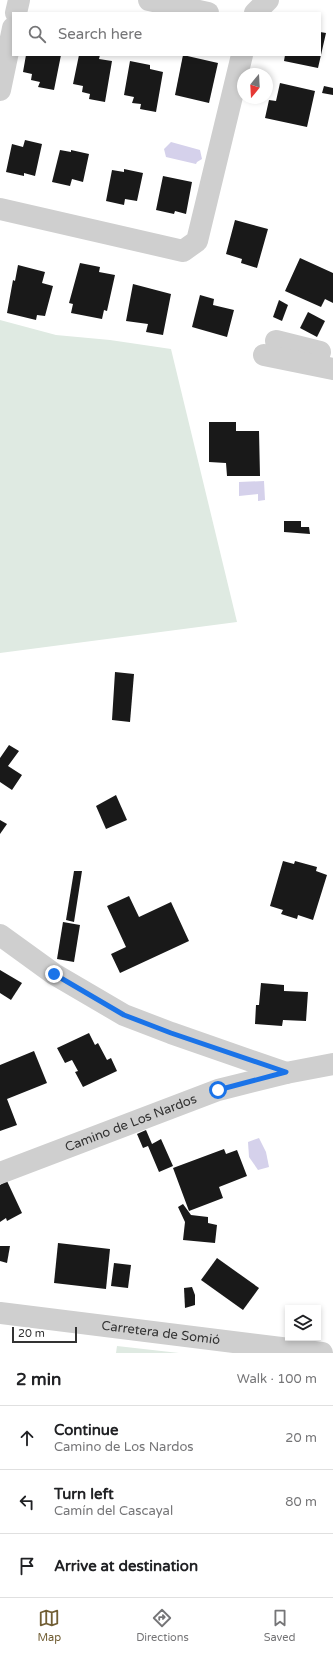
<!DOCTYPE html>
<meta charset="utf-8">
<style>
:root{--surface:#fff;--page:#f2f2f2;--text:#202124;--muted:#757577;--line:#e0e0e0;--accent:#715e34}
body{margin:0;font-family:"Varela Round",sans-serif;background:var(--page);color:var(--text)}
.controls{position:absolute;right:12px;bottom:12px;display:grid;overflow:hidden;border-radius:0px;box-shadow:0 2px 6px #0003}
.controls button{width:36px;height:36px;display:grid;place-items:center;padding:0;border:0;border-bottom:1px solid var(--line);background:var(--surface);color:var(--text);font:20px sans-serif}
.compass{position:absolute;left:237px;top:68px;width:36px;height:36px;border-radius:50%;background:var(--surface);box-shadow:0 2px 6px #0003;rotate:198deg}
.scale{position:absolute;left:12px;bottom:10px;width:65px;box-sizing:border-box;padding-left:4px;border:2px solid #323232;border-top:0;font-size:11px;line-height:14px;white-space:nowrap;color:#323232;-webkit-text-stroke:3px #fff;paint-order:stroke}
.stop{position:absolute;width:12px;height:12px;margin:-9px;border:3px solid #1a73e8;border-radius:50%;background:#fff}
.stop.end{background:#1a73e8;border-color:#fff;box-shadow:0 1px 4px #0008}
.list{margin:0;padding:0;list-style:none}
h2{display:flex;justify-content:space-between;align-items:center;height:52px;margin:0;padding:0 16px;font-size:17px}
h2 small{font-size:13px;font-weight:400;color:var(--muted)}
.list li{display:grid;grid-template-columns:26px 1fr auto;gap:12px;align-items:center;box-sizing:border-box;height:64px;padding:0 16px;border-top:1px solid var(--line)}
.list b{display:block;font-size:15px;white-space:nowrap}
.list p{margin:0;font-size:13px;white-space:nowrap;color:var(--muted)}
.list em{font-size:13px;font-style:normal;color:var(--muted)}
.icon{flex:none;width:22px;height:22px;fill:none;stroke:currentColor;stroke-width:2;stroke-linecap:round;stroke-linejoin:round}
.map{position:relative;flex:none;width:333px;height:1353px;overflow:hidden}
.search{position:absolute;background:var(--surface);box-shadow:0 2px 6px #0003;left:12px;right:12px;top:12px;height:44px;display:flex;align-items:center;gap:10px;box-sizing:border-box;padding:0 14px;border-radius:0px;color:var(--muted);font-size:15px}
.sheet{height:244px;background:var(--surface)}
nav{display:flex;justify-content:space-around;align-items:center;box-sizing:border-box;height:56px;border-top:1px solid var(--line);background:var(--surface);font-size:11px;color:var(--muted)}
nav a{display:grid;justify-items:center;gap:2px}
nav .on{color:var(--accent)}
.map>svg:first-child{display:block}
.green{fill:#dfeae2}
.water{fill:#d5d1eb}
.building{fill:#191919}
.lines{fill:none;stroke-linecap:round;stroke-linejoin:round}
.minor{stroke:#cfcfcf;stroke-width:22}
.route{stroke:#1a73e8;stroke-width:5}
.labels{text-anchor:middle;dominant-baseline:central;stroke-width:4;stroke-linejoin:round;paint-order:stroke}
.street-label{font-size:13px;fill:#323232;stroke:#fff}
</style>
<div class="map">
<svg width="333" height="1353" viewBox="0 0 333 1353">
<rect width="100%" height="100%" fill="#fff"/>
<g class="green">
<polygon points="0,320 56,335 110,340 171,349 237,622 0,653"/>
<polygon points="117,1346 179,1353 116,1353"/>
</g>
<g class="water">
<polygon points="171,142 200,150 202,159 197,162 196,164 166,157 164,149"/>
<polygon points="264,481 265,500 258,501 258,494 239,496 239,482"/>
<polygon points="259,1138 266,1152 269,1167 258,1170 249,1157 248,1142"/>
</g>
<g class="building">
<polygon points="320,32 326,33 318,68 284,61 285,55 320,55"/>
<polygon points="26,55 61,55 54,90 38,87 40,82 31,80 32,74 23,72"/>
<polygon points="79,55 100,55 99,59 112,61 105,102 89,99 90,94 82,92 83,86 73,84"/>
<polygon points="183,55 218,63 209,103 175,95"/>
<polygon points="130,61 150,65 150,69 163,72 156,112 140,109 141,104 132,103 134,97 124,95"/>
<polygon points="280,83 315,91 307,127 265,118 269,100 276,101"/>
<polygon points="324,86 333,88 333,95 322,93"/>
<polygon points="25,140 42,144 35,176 24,173 24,176 6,172 12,144 23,147"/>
<polygon points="60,150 71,152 71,150 89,154 83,182 72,179 70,186 52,182"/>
<polygon points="124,169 143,173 137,201 125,199 124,205 106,201 112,170 124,172"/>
<polygon points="163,176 192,182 186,214 175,211 174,214 156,210"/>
<polygon points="235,220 268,229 257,268 241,263 242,259 226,254"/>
<polygon points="300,258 333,273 333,303 325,299 321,307 285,291"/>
<polygon points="80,263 100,267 99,272 115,275 107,311 104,310 102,319 71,313 73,304 69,303"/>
<polygon points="18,265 45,272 42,283 53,286 45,316 37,315 36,320 7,313 13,280 15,281"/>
<polygon points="133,284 171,294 163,335 146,332 148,324 126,321"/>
<polygon points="200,295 214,299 213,305 234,310 227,337 192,327"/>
<polygon points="279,300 288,305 282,321 273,317"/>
<polygon points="308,312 325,321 317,337 300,328"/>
<polygon points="209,422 236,422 236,431 259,431 260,476 227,476 226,463 209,462"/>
<polygon points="284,521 301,521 301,527 309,527 310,534 284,532"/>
<polygon points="115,672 134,674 130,722 112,720"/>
<polygon points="9,745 19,751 8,766 22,775 12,790 0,782 0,758"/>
<polygon points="116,795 127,820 106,829 96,806"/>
<polygon points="0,820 7,824 0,834"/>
<polygon points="283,861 294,864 295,861 317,867 316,871 327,875 313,920 298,915 297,919 281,914 283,910 270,906"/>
<polygon points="74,871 82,871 74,922 66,920"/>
<polygon points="129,896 139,917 171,902 189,941 120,973 111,954 126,947 107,906"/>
<polygon points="63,922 80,925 74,962 57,959"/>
<polygon points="0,970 22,983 11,1000 0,993"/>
<polygon points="261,983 284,985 284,991 308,992 306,1021 283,1020 282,1026 255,1024 256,1005 259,1005"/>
<polygon points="89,1033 95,1045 98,1043 107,1060 111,1058 117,1071 83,1087 75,1072 78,1071 72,1060 65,1063 57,1048"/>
<polygon points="34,1051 47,1083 7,1099 17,1125 0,1131 0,1065"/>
<polygon points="146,1130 152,1144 161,1139 173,1166 159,1172 148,1146 143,1148 137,1134"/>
<polygon points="224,1149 226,1154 237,1150 247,1176 219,1187 223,1198 189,1211 173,1168"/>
<polygon points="7,1181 22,1213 7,1221 6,1218 0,1222 0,1185"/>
<polygon points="183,1204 191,1215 208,1217 208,1223 217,1225 215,1243 183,1240 185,1222 178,1207"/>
<polygon points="58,1243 110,1249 106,1289 54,1283"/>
<polygon points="0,1246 10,1246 7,1263 0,1261"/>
<polygon points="217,1258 259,1288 243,1310 201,1280"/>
<polygon points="114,1263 131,1265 128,1288 111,1286"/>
<polygon points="192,1287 195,1295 195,1305 185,1308 184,1288"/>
</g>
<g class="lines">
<g class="minor">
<polyline points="149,0 208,13"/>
<polyline points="16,13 19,0"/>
<polyline points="255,13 268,0"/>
<polyline points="0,90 13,28"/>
<polyline points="0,209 183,251 197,241 242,55"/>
<polyline points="276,341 320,352"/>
<polyline points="264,355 333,369"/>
<polyline points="0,935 54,974 124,1015 171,1033 286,1073"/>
<path id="s1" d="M 0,1173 L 218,1090 L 286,1073 L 333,1064"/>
<path id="s2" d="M 0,1313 L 322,1353"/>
</g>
</g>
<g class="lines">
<polyline class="route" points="54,974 124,1015 171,1033 286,1072 218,1090"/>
</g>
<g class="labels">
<g class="street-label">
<text stroke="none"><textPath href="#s1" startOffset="140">Camino de Los Nardos</textPath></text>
<text stroke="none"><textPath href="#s2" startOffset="162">Carretera de Somió</textPath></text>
</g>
</g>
</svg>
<div class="controls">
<button><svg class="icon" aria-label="layers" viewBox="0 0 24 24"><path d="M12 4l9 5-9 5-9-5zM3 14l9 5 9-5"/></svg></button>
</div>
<svg class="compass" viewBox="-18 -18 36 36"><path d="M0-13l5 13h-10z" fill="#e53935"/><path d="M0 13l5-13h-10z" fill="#757577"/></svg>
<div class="scale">20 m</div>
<div class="stop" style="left:218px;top:1090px"></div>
<div class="stop end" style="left:54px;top:974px"></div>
<div class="search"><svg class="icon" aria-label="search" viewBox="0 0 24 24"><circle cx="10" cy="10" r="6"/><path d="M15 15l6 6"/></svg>Search here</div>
</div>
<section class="sheet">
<h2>2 min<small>Walk · 100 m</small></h2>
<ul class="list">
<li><svg class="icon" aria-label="ahead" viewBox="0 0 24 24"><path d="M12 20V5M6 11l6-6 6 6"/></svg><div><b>Continue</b><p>Camino de Los Nardos</p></div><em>20 m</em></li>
<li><svg class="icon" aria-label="left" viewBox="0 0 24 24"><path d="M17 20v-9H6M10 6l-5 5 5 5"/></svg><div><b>Turn left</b><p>Camín del Cascayal</p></div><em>80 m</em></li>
<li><svg class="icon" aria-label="arrive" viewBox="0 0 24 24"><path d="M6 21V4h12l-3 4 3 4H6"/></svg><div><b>Arrive at destination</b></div></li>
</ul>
</section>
<nav>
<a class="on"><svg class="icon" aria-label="map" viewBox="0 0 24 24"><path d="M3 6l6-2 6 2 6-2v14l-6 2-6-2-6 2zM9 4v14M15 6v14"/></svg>Map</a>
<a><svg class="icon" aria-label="directions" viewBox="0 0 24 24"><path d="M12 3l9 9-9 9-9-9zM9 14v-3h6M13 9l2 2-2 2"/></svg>Directions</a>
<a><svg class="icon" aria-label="saved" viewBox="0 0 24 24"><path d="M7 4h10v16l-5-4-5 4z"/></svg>Saved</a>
</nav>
